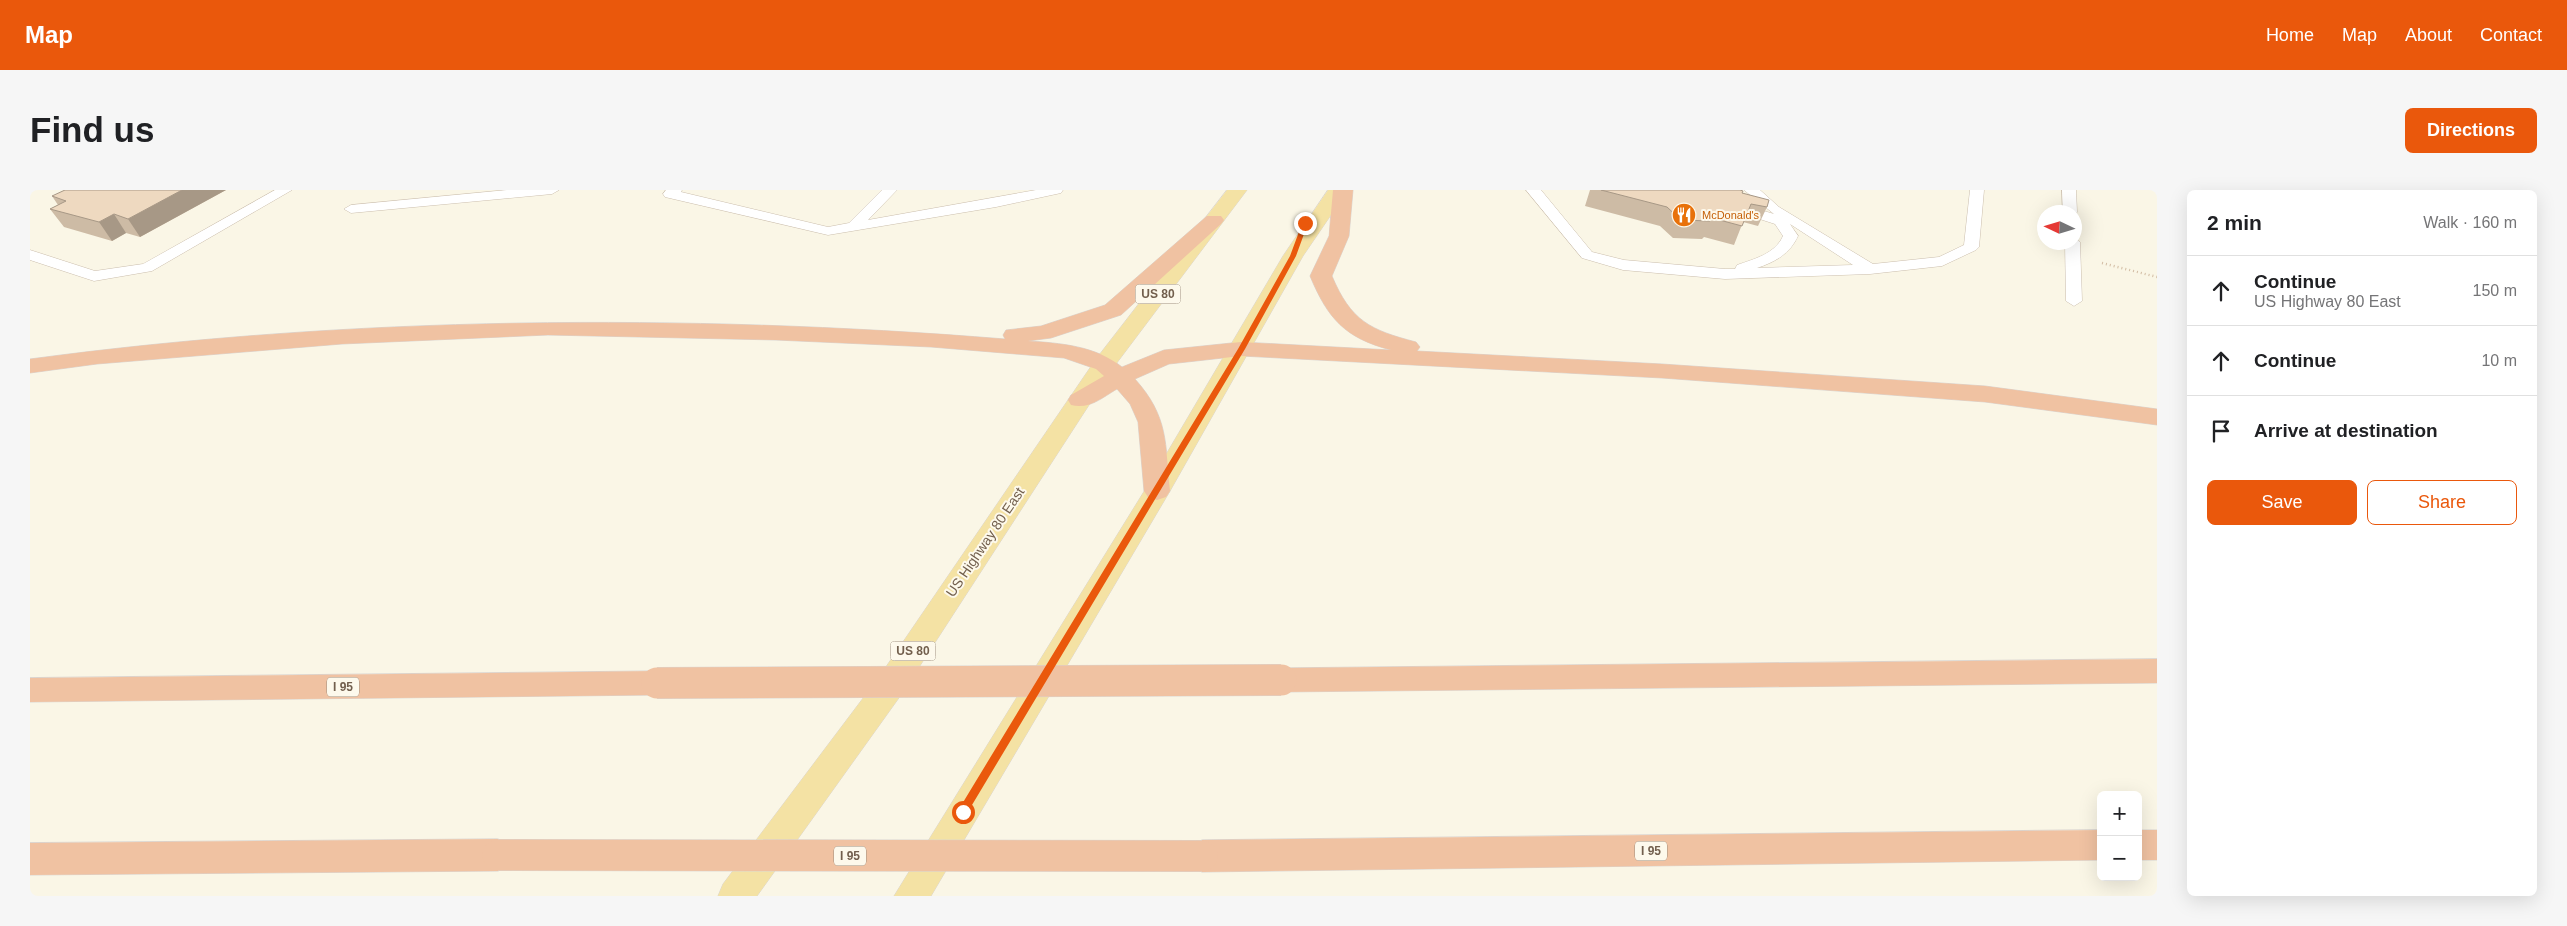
<!DOCTYPE html>
<meta charset="utf-8">
<style>
:root{--surface:#fff;--page:#f6f6f6;--text:#202124;--muted:#757577;--line:#e0e0e0;--accent:#ea580c}
body{margin:0;font-family:Arial,sans-serif;background:var(--page);color:var(--text)}
.controls{position:absolute;right:15px;bottom:15px;display:grid;overflow:hidden;border-radius:8px;box-shadow:0 5px 20px #0002}
.controls button{width:45px;height:45px;display:grid;place-items:center;padding:0;border:0;border-bottom:1px solid var(--line);background:var(--surface);color:var(--text);font:25px sans-serif}
.compass{position:absolute;left:2007px;top:15px;width:45px;height:45px;border-radius:50%;background:var(--surface);box-shadow:0 5px 20px #0002;rotate:274deg}
.stop{position:absolute;width:15px;height:15px;margin:-11px;border:4px solid #ea580c;border-radius:50%;background:#fff}
.stop.end{background:#ea580c;border-color:#fff;box-shadow:0 1px 5px #0008}
.list{margin:0;padding:0;list-style:none}
h2{display:flex;justify-content:space-between;align-items:center;height:65px;margin:0;padding:0 20px;font-size:21px}
h2 small{font-size:16px;font-weight:400;color:var(--muted)}
.list li{display:grid;grid-template-columns:32px 1fr auto;gap:15px;align-items:center;box-sizing:border-box;height:70px;padding:0 20px;border-top:1px solid var(--line)}
.list b{display:block;font-size:19px;white-space:nowrap}
.list p{margin:0;font-size:16px;white-space:nowrap;color:var(--muted)}
.list em{font-size:16px;font-style:normal;color:var(--muted)}
.actions{display:flex;gap:10px;padding:15px 20px}
.actions a{flex:1;padding:11px 0;border:1px solid var(--accent);border-radius:8px;text-align:center;font-size:18px;color:var(--accent)}
.actions .main{background:var(--accent);color:#fff}
.icon{flex:none;width:28px;height:28px;fill:none;stroke:currentColor;stroke-width:2;stroke-linecap:round;stroke-linejoin:round}
.map{position:relative;flex:none;width:2127px;height:706px;overflow:hidden;border-radius:8px}
header{display:flex;align-items:center;gap:30px;box-sizing:border-box;height:70px;padding:0 25px;background:var(--accent);color:#fff}
header strong{font-size:24px}
nav{display:flex;gap:28px;margin-inline-start:auto;font-size:18px}
.intro{display:flex;align-items:center;justify-content:space-between;box-sizing:border-box;height:120px;padding:0 30px}
h1{margin:0;font-size:35px}
.button{padding:12px 22px;border-radius:8px;background:var(--accent);color:#fff;font-size:18px;font-weight:700}
main{display:flex;gap:30px;padding:0 30px}
aside{flex:1;background:var(--surface);border-radius:8px;box-shadow:0 5px 20px #0002}
.map>svg:first-child{display:block}
.lines{fill:none;stroke-linecap:round;stroke-linejoin:round}
.service-casing{stroke:#cbbead;stroke-width:1}
.primary-casing{stroke:#dad5d1;stroke-width:1}
.motorway-casing{stroke:#dad5d1;stroke-width:1}
.path{stroke:#d2bca3;stroke-width:2.5;stroke-dasharray:1 3;stroke-linecap:butt}
.service{fill:#fff;fill-rule:evenodd}
.primary{fill:#f4e2a4;fill-rule:evenodd}
.motorway{fill:#f0c2a2;fill-rule:evenodd}
.motorway-bridge-casing{stroke:#dad5d1;stroke-width:32;stroke-linecap:butt}
.motorway-bridge{stroke:#f0c2a2;stroke-width:31}
.wall{fill:#cdbba5}
.shaded-wall{fill:#a79886}
.building{fill:#eed9c0;stroke:#a79886}
.route{fill:#ea580c}
.labels{text-anchor:middle;dominant-baseline:central;stroke-width:4;stroke-linejoin:round;paint-order:stroke}
.far-food-label{font-size:11px;fill:#c56008;stroke:#fdf9ec;text-anchor:start}
.shield{fill:#fdf9ec;stroke:#9c8d7d;stroke-width:1}
.shield-label{font-size:12px;font-weight:bold;fill:#725f4d}
.street-label{font-size:14px;fill:#725f4d;stroke:#fdf9ec}
</style>
<header>
<strong>Map</strong>
<nav><a>Home</a><a>Map</a><a>About</a><a>Contact</a></nav>
</header>
<div class="intro"><h1>Find us</h1><a class="button">Directions</a></div>
<main>
<div class="map">
<svg width="2127" height="706" viewBox="0 0 2127 706">
<rect width="100%" height="100%" fill="#faf6e6"/>
<g class="lines">
<g class="service-casing">
<g id="service">
<polygon points="245,0 262,0 122,81 64,91 0,70 0,60 65,81 113,74"/>
<polygon points="477,0 529,0 522,4 321,23 314,19 321,15"/>
<polygon points="636,0 652,0 651,2 798,37 819,33 852,0 867,0 838,30 1006,0 1033,0 1031,3 966,17 798,45 635,7 633,4"/>
<path d="M 1496,0 L 1511,0 L 1562,62 L 1594,70 L 1695,79 L 1705,79 L 1707,75 C 1724,69 1745,64 1753,46 L 1745,34 L 1702,20 L 1700,17 L 1707,13 L 1744,24 L 1714,0 L 1730,0 L 1749,17 L 1843,74 L 1909,67 L 1934,55 L 1940,0 L 1954,0 L 1949,57 L 1946,60 L 1912,76 L 1840,84 L 1695,89 L 1593,80 L 1552,68 ZM 1760,34 L 1823,75 L 1727,78 C 1745,72 1760,64 1768,46 Z"/>
<polygon points="2032,0 2046,0 2047,22 2045,25 2044,22 2033,22"/>
<polygon points="2044,48 2050,52 2052,111 2044,116 2036,111 2035,52 2044,52"/>
</g>
</g>
<g class="primary-casing">
<g id="primary">
<polygon points="1197,0 1217,0 1083,178 871,505 727,706 688,706 693,694 849,487 1066,169"/>
<polygon points="1298,0 1318,0 1273,66 1140,301 901,706 864,706 1118,295 1253,66"/>
</g>
</g>
<g class="motorway-casing">
<g id="motorway">
<path d="M 1303,0 L 1323,0 L 1319,46 L 1302,86 C 1321,131 1340,140 1386,152 L 1390,157 L 1387,161 L 1632,174 L 1955,196 L 2127,219 L 2127,235 L 1955,212 L 1632,188 L 1211,166 L 1139,174 L 1105,189 C 1139,227 1135,253 1140,301 L 1136,307 L 1127,310 L 1118,307 L 1114,301 L 1108,232 L 1100,214 L 1087,199 C 1073,207 1059,220 1041,215 L 1038,210 L 1041,205 L 1074,186 L 1066,179 L 1034,168 L 901,157 L 746,150 L 518,145 L 312,154 L 67,174 L 0,183 L 0,169 C 321,126 652,123 975,149 L 973,145 L 976,140 L 1011,136 L 1075,115 L 1177,26 L 1191,26 L 1194,30 L 1191,34 L 1091,125 L 1021,148 L 998,151 C 1030,153 1066,156 1092,177 L 1134,160 L 1211,152 L 1361,160 C 1315,148 1298,129 1280,86 L 1299,46 Z"/>
<polygon points="2127,469 2127,493 1251,502 1240,499 1236,490 1240,481 1251,478"/>
<polygon points="627,481 638,484 642,493 638,502 627,505 0,512 0,488"/>
<polygon points="2071,640 2071,670 1172,682 1160,677 1155,666 1160,655 1172,650"/>
<rect x="2108" y="640" width="19" height="30"/>
<polygon points="468,649 480,654 485,665 480,676 468,681 0,685 0,653"/>
</g>
</g>
<polyline class="path" points="2072,73 2127,87"/>
<use href="#service" class="service"/>
<use href="#primary" class="primary"/>
<use href="#motorway" class="motorway"/>
<g class="motorway-bridge-casing">
<g id="motorway-bridge">
<polyline points="627,493 1251,490"/>
<polyline points="468,665 1172,666"/>
</g>
</g>
<use href="#motorway-bridge" class="motorway-bridge"/>
</g>
<g class="wall">
<polygon points="196,0 110,47 96,43 82,51 34,37 20,19 28,15 22,6"/>
<polygon points="1560,0 1710,0 1712,3 1737,17 1728,36 1713,32 1704,55 1674,47 1672,49 1643,48 1630,36 1555,16"/>
</g>
<g class="shaded-wall">
<polygon points="152,0 196,0 110,47 98,29"/>
<polygon points="84,24 96,43 82,51 69,32"/>
</g>
<g class="building">
<polygon points="35,0 152,0 98,29 84,24 69,32 20,19 36,11 22,6"/>
<polygon points="1571,0 1710,0 1713,1 1712,3 1739,10 1737,17 1721,14 1712,36 1682,28 1680,31 1651,30 1637,17"/>
</g>
<polygon class="route" points="1273,31 1278,33 1266,66 1215,159 936,625 929,625 929,619 1208,159 1260,66"/>
<defs>
<g id="restaurant-disc" transform="scale(1.25)"><circle r="9.5" fill="#e8710a" stroke="#fdf9ec"/><path d="M-5-6h1v4h1v-4h1v4h1v-4h1v5L-1.5 .5V6h-2V.5L-5-1ZM5-6V6H3V1.5H1.5Q1.5-4 5-6Z" fill="#fff"/></g>
</defs>
<g fill-rule="evenodd">
<use href="#restaurant-disc" x="1654" y="25"/>
</g>
<g class="labels">
<g class="far-food-label">
<text x="1672" y="25">McDonald's</text>
</g>
<g class="shield">
<rect x="1105.5" y="94.5" width="45" height="19" rx="4"/>
<rect x="860.5" y="451.5" width="45" height="19" rx="4"/>
<rect x="297" y="487.5" width="32" height="19" rx="4"/>
<rect x="1605" y="651.5" width="32" height="19" rx="4"/>
<rect x="804" y="656.5" width="32" height="19" rx="4"/>
</g>
<g class="shield-label">
<text x="1128" y="104">US 80</text>
<text x="883" y="461">US 80</text>
<text x="313" y="497">I 95</text>
<text x="1621" y="661">I 95</text>
<text x="820" y="666">I 95</text>
</g>
<g class="street-label">
<text transform="translate(955 352) rotate(-56)">US Highway 80 East</text>
</g>
</g>
</svg>
<div class="controls">
<button>+</button>
<button>−</button>
</div>
<svg class="compass" viewBox="-18 -18 36 36"><path d="M0-13l5 13h-10z" fill="#e53935"/><path d="M0 13l5-13h-10z" fill="#757577"/></svg>
<div class="stop" style="left:933px;top:622px"></div>
<div class="stop end" style="left:1275px;top:33px"></div>
</div>
<aside>
<h2>2 min<small>Walk · 160 m</small></h2>
<ul class="list">
<li><svg class="icon" aria-label="ahead" viewBox="0 0 24 24"><path d="M12 20V5M6 11l6-6 6 6"/></svg><div><b>Continue</b><p>US Highway 80 East</p></div><em>150 m</em></li>
<li><svg class="icon" aria-label="ahead" viewBox="0 0 24 24"><path d="M12 20V5M6 11l6-6 6 6"/></svg><div><b>Continue</b></div><em>10 m</em></li>
<li><svg class="icon" aria-label="arrive" viewBox="0 0 24 24"><path d="M6 21V4h12l-3 4 3 4H6"/></svg><div><b>Arrive at destination</b></div></li>
</ul>
<div class="actions"><a class="main">Save</a><a>Share</a></div>
</aside>
</main>
